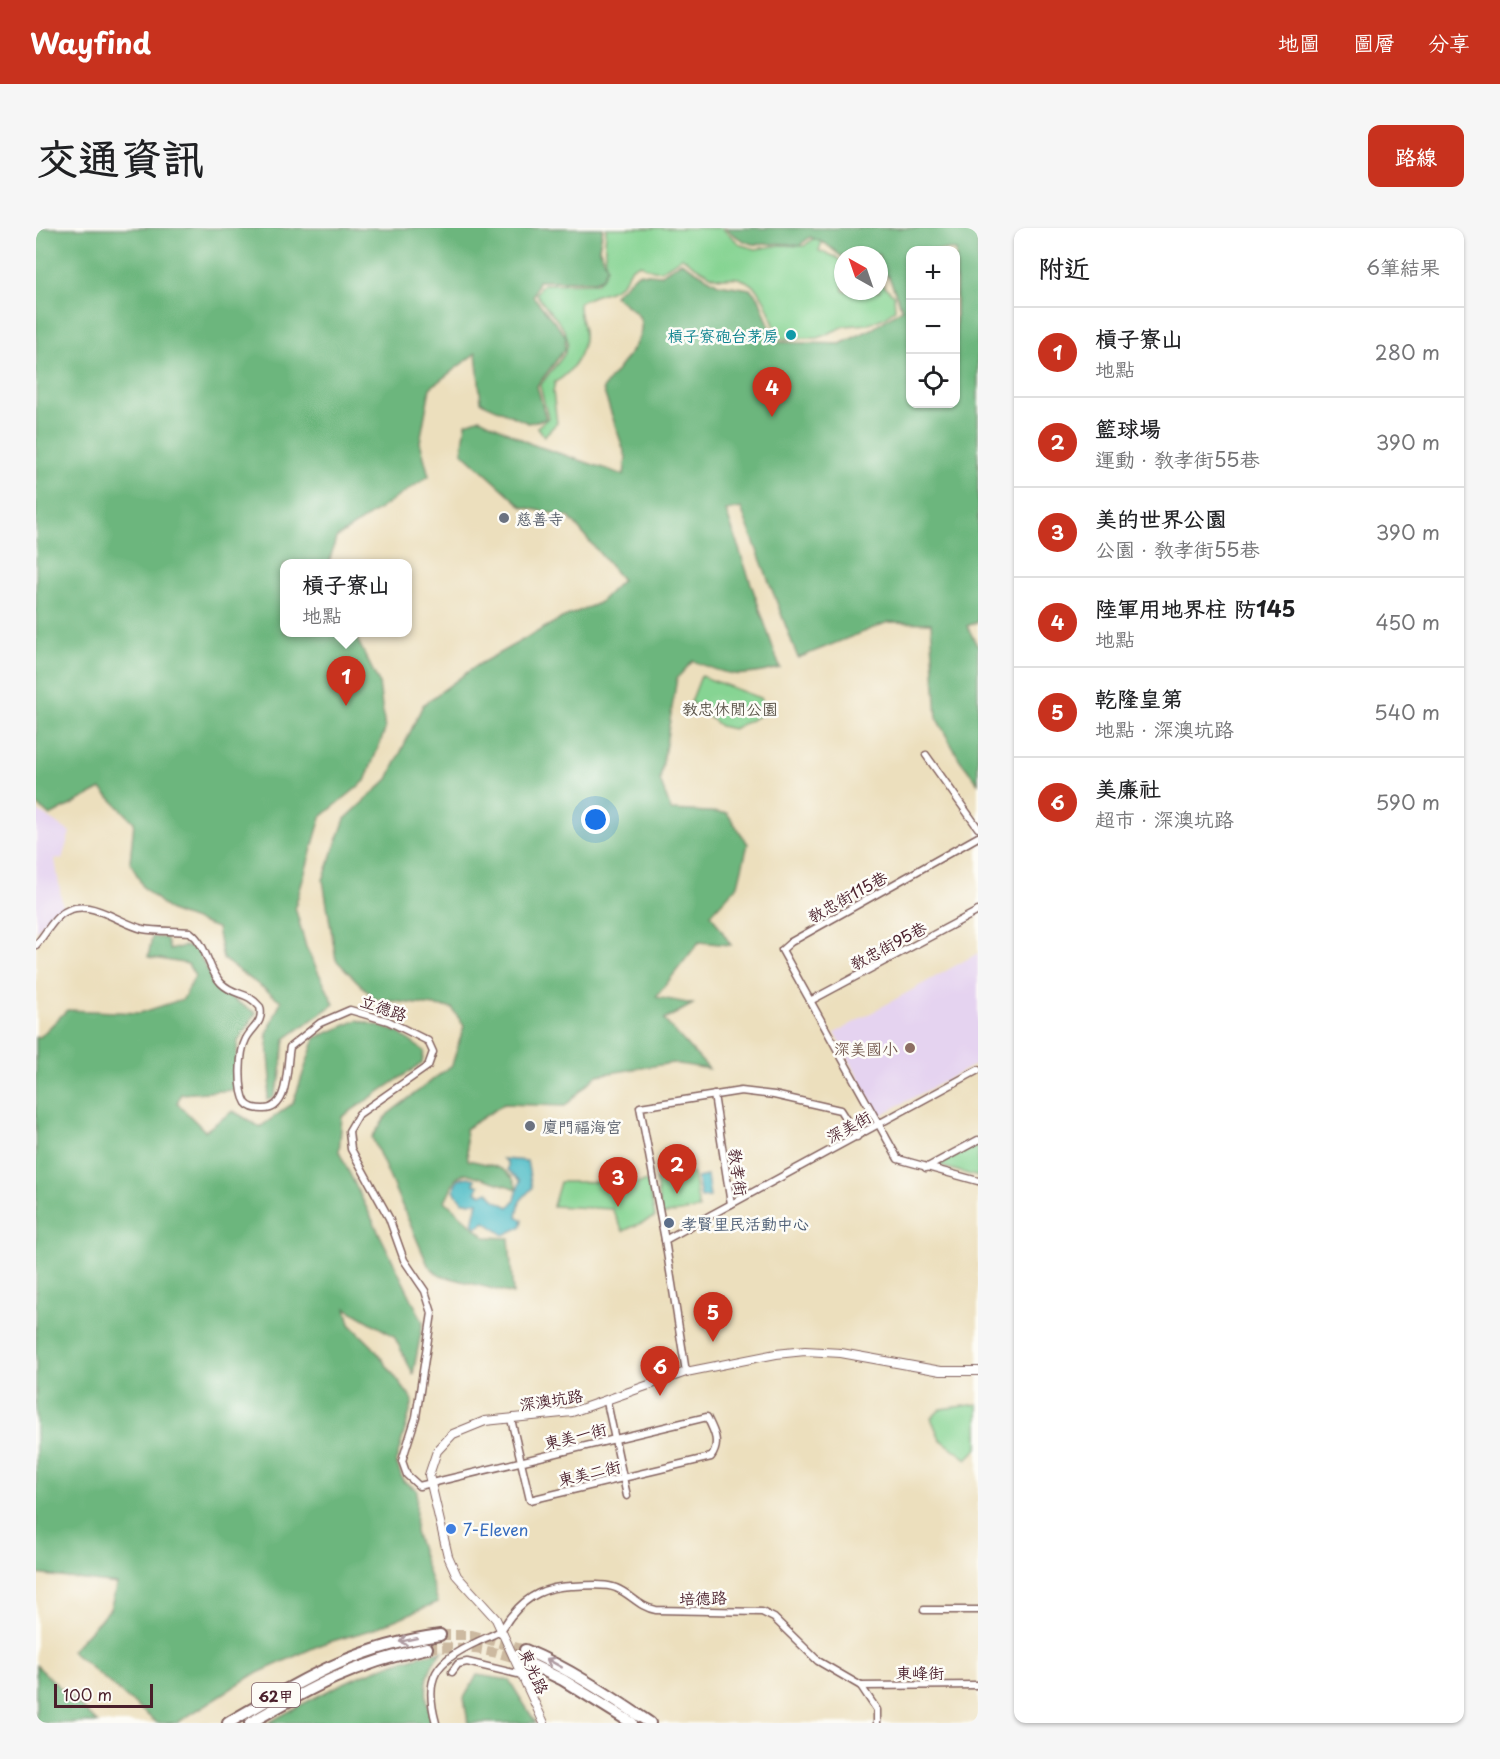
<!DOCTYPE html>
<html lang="zh-TW">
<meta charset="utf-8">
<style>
:root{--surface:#fff;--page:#f6f6f6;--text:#202124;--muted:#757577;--line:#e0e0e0;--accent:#c8321e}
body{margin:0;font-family:"Playpen Sans","LXGW WenKai TC",sans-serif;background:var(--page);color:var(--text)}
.controls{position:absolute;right:18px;top:18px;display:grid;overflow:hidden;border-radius:12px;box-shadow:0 2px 4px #0004}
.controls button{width:54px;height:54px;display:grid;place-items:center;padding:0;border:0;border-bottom:2px solid var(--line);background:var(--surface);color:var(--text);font:30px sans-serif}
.compass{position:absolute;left:798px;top:18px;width:54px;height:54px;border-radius:50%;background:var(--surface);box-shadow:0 2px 4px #0004;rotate:320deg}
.scale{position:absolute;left:18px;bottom:15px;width:99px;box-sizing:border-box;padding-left:6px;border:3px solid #4a1f2b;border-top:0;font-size:16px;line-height:21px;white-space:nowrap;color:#4a1f2b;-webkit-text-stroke:4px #fdfcf7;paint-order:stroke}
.you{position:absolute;left:560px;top:592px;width:21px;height:21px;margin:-15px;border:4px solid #fff;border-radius:50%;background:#1a73e8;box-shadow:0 0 0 9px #1a73e833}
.badge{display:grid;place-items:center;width:39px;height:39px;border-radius:50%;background:var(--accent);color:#fff;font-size:20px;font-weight:700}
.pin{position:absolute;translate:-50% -50px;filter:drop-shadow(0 2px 3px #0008)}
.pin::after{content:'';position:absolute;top:32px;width:21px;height:18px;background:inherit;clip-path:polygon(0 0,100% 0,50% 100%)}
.popup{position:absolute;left:244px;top:331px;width:132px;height:78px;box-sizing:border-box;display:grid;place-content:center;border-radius:12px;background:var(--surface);filter:drop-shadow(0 2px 4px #0005);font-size:20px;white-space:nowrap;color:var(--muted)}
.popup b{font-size:22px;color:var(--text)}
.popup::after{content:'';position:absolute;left:50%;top:100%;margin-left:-12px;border:12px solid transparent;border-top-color:var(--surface)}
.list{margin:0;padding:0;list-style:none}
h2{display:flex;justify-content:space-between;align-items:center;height:78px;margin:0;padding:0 24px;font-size:26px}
h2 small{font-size:20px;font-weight:400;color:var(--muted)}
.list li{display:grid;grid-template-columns:39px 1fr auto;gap:18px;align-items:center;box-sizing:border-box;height:90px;padding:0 24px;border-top:2px solid var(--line)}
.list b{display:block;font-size:22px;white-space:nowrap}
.list p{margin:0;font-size:20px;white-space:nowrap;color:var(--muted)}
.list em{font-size:20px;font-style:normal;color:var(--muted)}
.icon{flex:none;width:33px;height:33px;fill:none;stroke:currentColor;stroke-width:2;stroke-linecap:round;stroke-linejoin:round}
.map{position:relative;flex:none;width:942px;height:1495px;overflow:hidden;border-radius:12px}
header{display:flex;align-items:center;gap:36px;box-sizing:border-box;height:84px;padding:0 30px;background:var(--accent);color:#fff}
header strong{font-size:28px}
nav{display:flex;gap:33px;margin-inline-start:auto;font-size:21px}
.intro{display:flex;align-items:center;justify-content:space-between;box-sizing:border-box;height:144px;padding:0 36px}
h1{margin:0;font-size:42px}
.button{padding:15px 27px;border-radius:12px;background:var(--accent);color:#fff;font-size:21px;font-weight:700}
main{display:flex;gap:36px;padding:0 36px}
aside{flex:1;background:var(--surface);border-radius:12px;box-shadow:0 2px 4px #0004}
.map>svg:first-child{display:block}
.built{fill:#e5d3f0}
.green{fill:#86d493;stroke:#687a5f;stroke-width:1.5}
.forest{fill:#6cb67d;stroke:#5b6a54;stroke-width:1.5;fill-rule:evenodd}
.water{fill:#4ebcc6;stroke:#4c6e78;stroke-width:1.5}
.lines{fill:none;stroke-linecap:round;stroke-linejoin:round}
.trunk-tunnel{stroke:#ccb9a0;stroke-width:10;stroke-dasharray:10 5;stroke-linecap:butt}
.minor-casing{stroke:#83625e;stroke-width:9}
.tertiary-casing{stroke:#83625e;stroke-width:10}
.trunk-casing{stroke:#83625e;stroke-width:14}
.minor{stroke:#fff;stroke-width:6}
.tertiary{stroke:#fff;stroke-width:8}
.trunk{stroke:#fff;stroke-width:10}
.oneway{stroke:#ae9aa0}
.culture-dot{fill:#0f9aa8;stroke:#fdfcf7;stroke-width:2}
.worship-dot{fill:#6b7280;stroke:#fdfcf7;stroke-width:2}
.education-dot{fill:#8d6e63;stroke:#fdfcf7;stroke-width:2}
.service-dot{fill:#5c6f8a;stroke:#fdfcf7;stroke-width:2}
.shop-dot{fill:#3f7fe0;stroke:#fdfcf7;stroke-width:2}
.labels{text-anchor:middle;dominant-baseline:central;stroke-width:5;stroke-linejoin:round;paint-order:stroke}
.shield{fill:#fdfcf7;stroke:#806168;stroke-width:1.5}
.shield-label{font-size:15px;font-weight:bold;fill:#4a1f2b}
.culture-label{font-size:16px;fill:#0d838f;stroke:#fdfcf7;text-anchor:end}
.worship-label{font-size:16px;fill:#5b616d;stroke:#fdfcf7;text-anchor:start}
.park-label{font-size:16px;fill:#5c554a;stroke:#fdfcf7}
.street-label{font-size:16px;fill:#4a1f2b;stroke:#fdfcf7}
.education-label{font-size:16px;fill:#785e54;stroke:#fdfcf7;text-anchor:end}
.service-label{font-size:16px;fill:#4e5e75;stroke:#fdfcf7;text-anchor:start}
.shop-label{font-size:16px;fill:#366cbe;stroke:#fdfcf7;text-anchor:start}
</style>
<header>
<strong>Wayfind</strong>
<nav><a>地圖</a><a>圖層</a><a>分享</a></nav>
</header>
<div class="intro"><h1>交通資訊</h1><a class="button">路線</a></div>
<main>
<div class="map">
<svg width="942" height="1495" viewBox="0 0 942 1495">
<rect width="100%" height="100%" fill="#fdfcf7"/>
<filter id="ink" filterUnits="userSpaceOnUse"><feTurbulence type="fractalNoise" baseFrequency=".0167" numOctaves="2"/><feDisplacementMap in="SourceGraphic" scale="12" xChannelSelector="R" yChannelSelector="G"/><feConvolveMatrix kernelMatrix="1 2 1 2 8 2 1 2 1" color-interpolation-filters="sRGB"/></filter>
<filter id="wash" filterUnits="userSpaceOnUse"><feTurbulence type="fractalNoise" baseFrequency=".008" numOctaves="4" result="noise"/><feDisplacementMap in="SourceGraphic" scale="24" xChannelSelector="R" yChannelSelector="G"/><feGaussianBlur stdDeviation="1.35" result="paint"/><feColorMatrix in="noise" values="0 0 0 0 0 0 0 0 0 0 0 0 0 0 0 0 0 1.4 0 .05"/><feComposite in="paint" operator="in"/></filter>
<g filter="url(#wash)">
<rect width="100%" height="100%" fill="#ecdfbd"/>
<g class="built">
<polygon points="0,582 34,604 26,631 19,631 27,681 16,686 0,703"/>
<polygon points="942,725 942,835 843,888 799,805"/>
</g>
<g class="green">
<path d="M 570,0 L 686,0 L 705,17 L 720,21 L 744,17 L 768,18 L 790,0 L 783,23 L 800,29 L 807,35 L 807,63 L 843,63 L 843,54 L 858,67 L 859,81 L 850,89 L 832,96 L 809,98 L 782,110 L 742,111 C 735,89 729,57 702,50 C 694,48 687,52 679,49 C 667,44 656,36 646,29 C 630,40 623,49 605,36 L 596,39 C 581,71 569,59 543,75 C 542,86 546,92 548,103 C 550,122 536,146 519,154 L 517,164 L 521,195 L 508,208 L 501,199 L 512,190 L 504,158 C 511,147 520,138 527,128 C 544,104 510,85 500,65 L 507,56 L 561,55 C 573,43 570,40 569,25 C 568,17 570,8 570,0 Z"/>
<polygon points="665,448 724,470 731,484 697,501 684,498 655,474"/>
<polygon points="942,916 942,949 901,937"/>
<polygon points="657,945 663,981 625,987 620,951"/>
<polygon points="612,953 619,989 587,1003 576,981 517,978 524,954 572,954 580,959"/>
<polygon points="942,1176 942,1220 931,1231 904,1211 895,1190 905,1181"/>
</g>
<g class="forest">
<polygon points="0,0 567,0 563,20 571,39 566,50 559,53 502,53 497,68 530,108 529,121 501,158 510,191 492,195 445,174 440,125 394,160 384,214 393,248 300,310 293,335 248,336 248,404 318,405 343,455 349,502 329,553 285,589 259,679 270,719 298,776 249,811 244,851 237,870 231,872 235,851 231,806 245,773 187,731 181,700 134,683 107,659 94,633 98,594 65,561 14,588 0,576"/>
<path d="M 689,0 L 942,0 L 942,394 L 931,398 L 942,419 L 942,555 L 924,532 L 901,491 L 895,395 L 852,394 L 762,430 L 705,280 L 690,283 L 744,440 C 700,450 698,449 657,433 L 641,450 L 624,552 L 635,582 L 691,585 L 712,616 L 702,657 L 675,686 L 695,717 L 663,714 L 620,769 L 657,776 L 628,792 L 673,841 L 637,835 L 561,847 L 529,878 L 468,876 L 429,901 L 432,932 C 452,937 475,937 481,961 L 430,945 L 420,950 L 409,973 L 449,1009 L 473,1010 L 477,1066 L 403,1047 L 392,1037 L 336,909 L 352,886 L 416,837 L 428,798 L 416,780 L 339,771 L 300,732 L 287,652 L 309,591 L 352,551 L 387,477 L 440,438 L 526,390 L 563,375 L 586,352 L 533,289 L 487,279 L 426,224 L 430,195 L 444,190 L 495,216 L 588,247 L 590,229 L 567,161 C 577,144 615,109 603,89 C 598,81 585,74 578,67 L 602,45 L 624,47 L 645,34 L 682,56 L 714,61 L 723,70 L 739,114 L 804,116 L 836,101 L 866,81 L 853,49 L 843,42 L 843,27 L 807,27 L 807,30 L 790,16 L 774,9 L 763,18 C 727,9 723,29 689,0 ZM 874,22 L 920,22 L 920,176 L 874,176 Z"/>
<polygon points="116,709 130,710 134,722 148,718 160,721 182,762 220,785 202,813 197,862 145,866 141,875 169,903 197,883 224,899 257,875 279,810 322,792 361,804 388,823 386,835 306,889 303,924 387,1094 377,1146 358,1108 310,1080 314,1096 337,1119 377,1173 360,1233 367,1253 381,1262 379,1304 402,1374 335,1402 286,1416 215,1448 141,1495 121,1495 35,1423 74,1381 81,1356 0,1346 0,809 4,809 31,782 104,785 147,771 159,748 152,736 112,729"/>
<path d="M 407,1423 C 386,1443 388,1469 396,1495 L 232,1495 C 294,1461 336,1436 407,1423 Z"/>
<polygon points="0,1437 62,1495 0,1495"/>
<polygon points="441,1447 473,1452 500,1495 432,1495 428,1470"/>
</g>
<g class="water">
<path d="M 467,931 L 491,933 L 496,960 L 484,973 L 481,988 L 487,992 L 485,999 L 468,1007 L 449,994 L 441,999 L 437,996 L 442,974 L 427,974 C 419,966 415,962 422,951 L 432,949 L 439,951 L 438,956 L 443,958 L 440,964 L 446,966 L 452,963 L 459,972 L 473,979 L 479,972 L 484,953 L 472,942 L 472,935 Z"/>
<polygon points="671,948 674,969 665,970 661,950"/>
</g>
</g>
<g filter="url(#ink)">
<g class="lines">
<g class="trunk-tunnel">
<polyline points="404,1407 436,1407 489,1422"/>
<path d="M 391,1420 C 426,1418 457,1421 490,1434"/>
</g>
<g class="minor-casing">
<g id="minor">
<polyline points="890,527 942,600"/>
<polyline points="942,609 755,714 746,722 862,931 942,953"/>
<path d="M 0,717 C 8,708 14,696 23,688 C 49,665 81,695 107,701 C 122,704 139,702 154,704 C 172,718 171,741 185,755 C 199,769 210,762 224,779 C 228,795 216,799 210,811 C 203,824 202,862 210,875 C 214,880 221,881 227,881 C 254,882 250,837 254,819 L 284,795 L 314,782 L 352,793 L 392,813 L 397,824 L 392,838 L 323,886 L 313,903 L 315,921 L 353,990 L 368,1032 L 389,1063 L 396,1085 L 380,1189 L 366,1233 L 371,1247 L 383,1258 L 671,1189 C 678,1203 685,1215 675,1229 L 494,1272 L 475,1191"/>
<polyline points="774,773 942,683"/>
<polyline points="678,867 695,976"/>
<polyline points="890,940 942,912"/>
<polyline points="629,1012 942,842"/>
<polyline points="650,1144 629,1012 604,879 705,863 738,867 804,882 821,909"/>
<polyline points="571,1174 591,1268"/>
<polyline points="888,1382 942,1382"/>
<polyline points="416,1444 422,1436 431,1434 486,1447"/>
<polyline points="825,1458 942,1457"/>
<path d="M 400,1495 C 387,1449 400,1433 441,1414 C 448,1410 459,1407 465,1402 C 469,1398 472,1391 476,1387 C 492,1367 510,1359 535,1358 C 548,1358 569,1355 580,1360 C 595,1366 603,1379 620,1382 L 726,1384 L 738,1390 L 782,1433 L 825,1458 L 841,1482 L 841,1495"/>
</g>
</g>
<g class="tertiary-casing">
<polyline id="tertiary" points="508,1495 460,1391 421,1348 412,1328 393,1247 401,1223 417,1206 449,1193 536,1184 650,1144 740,1126 769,1123 805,1125 905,1143 942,1143"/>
</g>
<g class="trunk-casing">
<g id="trunk">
<path d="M 489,1422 C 533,1440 574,1468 614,1495"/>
<polyline points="490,1434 527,1452 596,1495"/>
<path d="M 192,1495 C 265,1453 319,1418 404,1407"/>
<path d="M 214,1495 C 277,1458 318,1436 391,1420"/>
</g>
</g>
<use href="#minor" class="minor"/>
<use href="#tertiary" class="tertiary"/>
<use href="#trunk" class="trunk"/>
</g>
<defs><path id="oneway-shaft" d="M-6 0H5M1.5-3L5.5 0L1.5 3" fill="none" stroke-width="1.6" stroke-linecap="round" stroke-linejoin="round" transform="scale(1.5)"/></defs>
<g class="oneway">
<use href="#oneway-shaft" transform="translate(372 1412) rotate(168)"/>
<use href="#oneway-shaft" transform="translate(518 1435) rotate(-151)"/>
</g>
</g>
<circle class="culture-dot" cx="755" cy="107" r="6"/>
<g class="worship-dot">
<circle cx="468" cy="290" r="6"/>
<circle cx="494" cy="898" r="6"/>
</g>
<circle class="education-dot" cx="874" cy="820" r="6"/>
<circle class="service-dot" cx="633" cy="995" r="6"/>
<circle class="shop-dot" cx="415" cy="1301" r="6"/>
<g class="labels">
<rect class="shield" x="216" y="1455" width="48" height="24" rx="4.5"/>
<g class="shield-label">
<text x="240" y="1467">62甲</text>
</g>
<g class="culture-label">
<text x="743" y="107">槓子寮砲台茅房</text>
</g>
<g class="worship-label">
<text x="480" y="290">慈善寺</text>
<text x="506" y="898">廈門福海宮</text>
</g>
<g class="park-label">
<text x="694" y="480">教忠休閒公園</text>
</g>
<g class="street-label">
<text transform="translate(811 668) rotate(-29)">教忠街115巷</text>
<text transform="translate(852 717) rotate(-28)">教忠街95巷</text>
<text transform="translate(348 779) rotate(19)">立德路</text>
<text transform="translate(812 898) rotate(-29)">深美街</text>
<text transform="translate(703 944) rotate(82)">教孝街</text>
<text transform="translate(515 1171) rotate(-9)">深澳坑路</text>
<text transform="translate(539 1207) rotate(-14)">東美一街</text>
<text transform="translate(553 1244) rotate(-13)">東美二街</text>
<text transform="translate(667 1369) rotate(-1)">培德路</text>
<text transform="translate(499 1443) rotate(66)">東光路</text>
<text x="884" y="1444">東峰街</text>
</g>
<g class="education-label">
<text x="862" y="820">深美國小</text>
</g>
<g class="service-label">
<text x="645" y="995">孝賢里民活動中心</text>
</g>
<g class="shop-label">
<text x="427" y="1301">7-Eleven</text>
</g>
</g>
</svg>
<div class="controls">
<button>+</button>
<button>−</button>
<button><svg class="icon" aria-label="locate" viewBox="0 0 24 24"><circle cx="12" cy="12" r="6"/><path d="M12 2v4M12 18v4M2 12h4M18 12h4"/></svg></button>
</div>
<svg class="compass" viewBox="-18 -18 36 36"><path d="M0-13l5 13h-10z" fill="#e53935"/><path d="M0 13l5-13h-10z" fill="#757577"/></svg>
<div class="scale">100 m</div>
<div class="you"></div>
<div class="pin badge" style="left:310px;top:478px">1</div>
<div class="popup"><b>槓子寮山</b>地點</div>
<div class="pin badge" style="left:641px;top:966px">2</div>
<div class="pin badge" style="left:582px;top:979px">3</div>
<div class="pin badge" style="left:736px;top:189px">4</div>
<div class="pin badge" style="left:677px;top:1114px">5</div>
<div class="pin badge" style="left:624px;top:1168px">6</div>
</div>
<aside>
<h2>附近<small>6筆結果</small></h2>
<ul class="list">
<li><span class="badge">1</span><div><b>槓子寮山</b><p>地點</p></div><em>280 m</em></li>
<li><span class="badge">2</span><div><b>籃球場</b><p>運動 · 教孝街55巷</p></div><em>390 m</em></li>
<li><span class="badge">3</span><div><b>美的世界公園</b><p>公園 · 教孝街55巷</p></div><em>390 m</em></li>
<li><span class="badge">4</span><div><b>陸軍用地界柱 防145</b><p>地點</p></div><em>450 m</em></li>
<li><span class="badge">5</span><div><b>乾隆皇第</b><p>地點 · 深澳坑路</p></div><em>540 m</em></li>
<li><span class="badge">6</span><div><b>美廉社</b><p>超市 · 深澳坑路</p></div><em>590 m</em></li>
</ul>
</aside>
</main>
